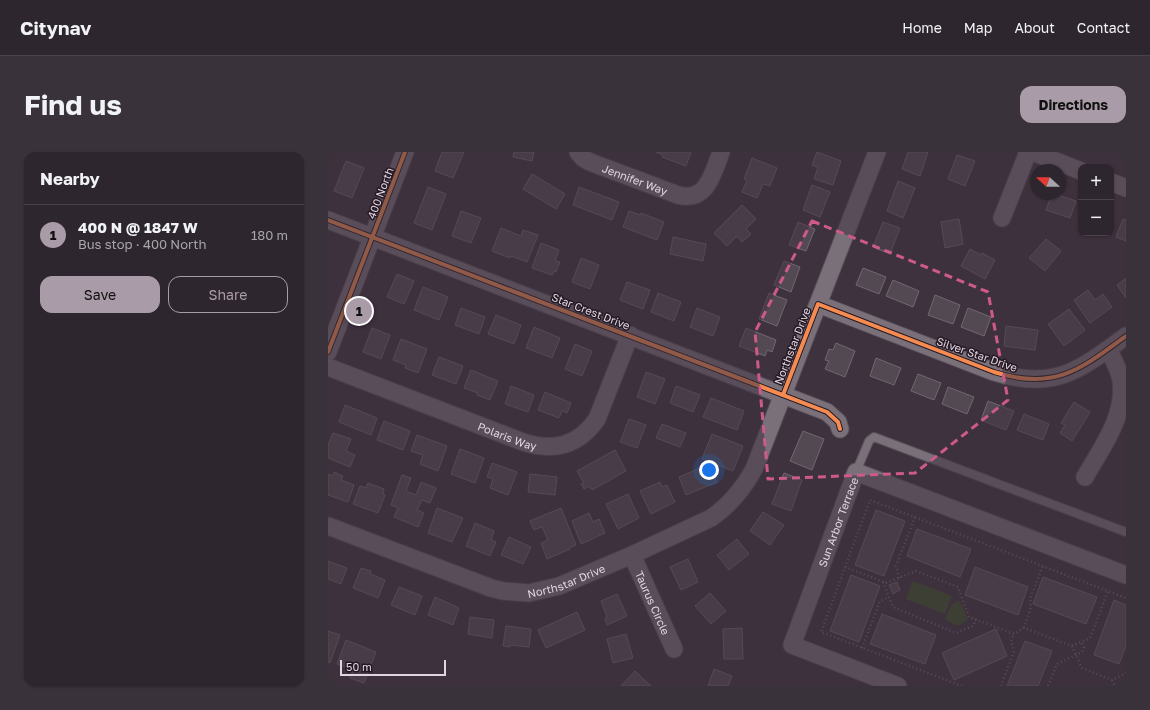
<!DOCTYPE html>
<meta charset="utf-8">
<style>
:root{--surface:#2e262e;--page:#3a323a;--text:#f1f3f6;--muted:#a7a5aa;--line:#49434a;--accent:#a99ba8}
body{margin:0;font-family:"Golos Text",sans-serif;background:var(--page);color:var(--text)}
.controls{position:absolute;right:12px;top:12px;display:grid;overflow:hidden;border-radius:8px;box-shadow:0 1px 3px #0004}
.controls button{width:36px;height:36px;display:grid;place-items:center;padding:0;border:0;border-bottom:1px solid var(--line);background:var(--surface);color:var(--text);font:20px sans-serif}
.compass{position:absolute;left:702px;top:12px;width:36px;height:36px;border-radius:50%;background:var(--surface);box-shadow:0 1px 3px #0004;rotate:291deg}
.scale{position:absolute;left:12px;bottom:10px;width:106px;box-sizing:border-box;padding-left:4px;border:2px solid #e2d4e1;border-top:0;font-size:11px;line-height:14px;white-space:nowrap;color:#e2d4e1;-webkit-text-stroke:3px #231923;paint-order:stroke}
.you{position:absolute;left:381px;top:318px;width:14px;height:14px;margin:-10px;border:3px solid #fff;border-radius:50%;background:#1a73e8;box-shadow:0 0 0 6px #1a73e833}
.badge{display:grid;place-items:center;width:26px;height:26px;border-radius:50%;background:var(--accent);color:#111;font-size:13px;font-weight:700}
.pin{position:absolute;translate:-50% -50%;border:2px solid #fff;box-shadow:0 1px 4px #0006}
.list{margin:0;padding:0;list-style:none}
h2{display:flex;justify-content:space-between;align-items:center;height:52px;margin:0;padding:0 16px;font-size:17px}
h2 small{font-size:13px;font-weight:400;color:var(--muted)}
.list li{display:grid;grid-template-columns:26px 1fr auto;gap:12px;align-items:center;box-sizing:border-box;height:60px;padding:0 16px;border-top:1px solid var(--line)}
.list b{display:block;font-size:15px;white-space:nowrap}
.list p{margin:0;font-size:13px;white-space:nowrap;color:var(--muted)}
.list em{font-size:13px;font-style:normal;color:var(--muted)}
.actions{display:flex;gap:8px;padding:12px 16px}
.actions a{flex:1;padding:9px 0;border:1px solid var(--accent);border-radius:12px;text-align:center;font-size:14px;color:var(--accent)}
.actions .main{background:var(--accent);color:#111}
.map{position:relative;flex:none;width:798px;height:534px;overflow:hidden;border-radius:12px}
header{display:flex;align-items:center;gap:24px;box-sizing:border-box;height:56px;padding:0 20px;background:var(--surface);border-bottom:1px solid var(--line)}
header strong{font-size:19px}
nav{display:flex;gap:22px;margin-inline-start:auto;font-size:14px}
.intro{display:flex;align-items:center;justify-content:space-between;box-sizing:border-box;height:96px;padding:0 24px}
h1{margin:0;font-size:28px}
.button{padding:10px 18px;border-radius:12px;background:var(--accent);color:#111;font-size:14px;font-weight:700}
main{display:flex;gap:24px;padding:0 24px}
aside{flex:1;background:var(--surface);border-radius:12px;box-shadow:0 1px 3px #0004}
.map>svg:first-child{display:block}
.green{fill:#3f5028}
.building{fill:#524952;stroke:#726771}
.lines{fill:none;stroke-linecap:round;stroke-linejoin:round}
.lane-casing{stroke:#5a505a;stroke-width:10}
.street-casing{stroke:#5a505a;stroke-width:19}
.path{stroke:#736972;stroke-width:2.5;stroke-dasharray:1 3;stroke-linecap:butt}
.lane{stroke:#7a707a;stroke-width:8}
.street{stroke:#7a707a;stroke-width:17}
.cycleway-casing{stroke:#231923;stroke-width:6}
.cycleway{stroke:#f68b52;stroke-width:4}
.marked{fill:none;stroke:#cd5a8a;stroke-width:3;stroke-dasharray:8 5;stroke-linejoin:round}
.labels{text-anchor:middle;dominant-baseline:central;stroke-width:3;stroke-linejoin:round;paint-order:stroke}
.street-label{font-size:11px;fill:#e2d4e1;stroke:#231923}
</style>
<header>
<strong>Citynav</strong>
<nav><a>Home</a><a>Map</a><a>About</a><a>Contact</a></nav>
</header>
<div class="intro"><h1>Find us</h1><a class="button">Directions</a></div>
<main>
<aside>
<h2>Nearby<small></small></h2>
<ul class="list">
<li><span class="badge">1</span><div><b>400 N @ 1847 W</b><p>Bus stop · 400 North</p></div><em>180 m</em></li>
</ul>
<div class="actions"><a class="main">Save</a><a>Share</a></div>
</aside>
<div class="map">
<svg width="798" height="534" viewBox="0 0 798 534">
<rect width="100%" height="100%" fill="#3e323e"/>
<g class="green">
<polygon points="585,429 624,444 617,462 578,447"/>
<polygon points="629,449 632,450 640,467 638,469 630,474 617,467 624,452"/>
</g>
<g class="building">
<polygon points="114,0 136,0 125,26 107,19"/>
<polygon points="186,0 206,0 204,9 185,5"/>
<polygon points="328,0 363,0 358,14 334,5 335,3"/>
<polygon points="489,0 513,9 505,33 486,27 490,15 484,13"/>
<polygon points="580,0 600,0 592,24 574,17"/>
<polygon points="629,3 647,9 637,34 620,27"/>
<polygon points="424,6 449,16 442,34 435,32 429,46 414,40 419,28 416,27"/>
<polygon points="18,9 36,16 24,46 6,39"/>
<polygon points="204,22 237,42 228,57 195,37"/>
<polygon points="570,29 587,36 575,66 559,59"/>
<polygon points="484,33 502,40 492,65 475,58"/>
<polygon points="100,35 118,42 104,78 86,71"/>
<polygon points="251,35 291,50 284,68 245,53"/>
<polygon points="724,42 727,42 748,49 742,66 718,58"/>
<polygon points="414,53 428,67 418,77 423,82 414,90 409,84 399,94 386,81"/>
<polygon points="133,59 153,66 143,91 124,84"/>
<polygon points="301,59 312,63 313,61 336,70 329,88 295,75"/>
<polygon points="631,67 635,92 617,96 613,70"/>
<polygon points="795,67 798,68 798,89 788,85"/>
<polygon points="470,70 487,77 478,99 461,93"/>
<polygon points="555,70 572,76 562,102 545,95"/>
<polygon points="173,76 193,84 195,78 210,83 199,110 183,104 182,106 164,99"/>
<polygon points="345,85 378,92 375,109 342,102"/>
<polygon points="718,87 733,99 717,119 701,106"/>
<polygon points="213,91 231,98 227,109 232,110 228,120 226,119 224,123 204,116"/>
<polygon points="642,97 653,103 654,101 667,108 657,127 633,114"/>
<polygon points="253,106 271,113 262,137 244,130"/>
<polygon points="456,109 472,115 463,140 446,133"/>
<polygon points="535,116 558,125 551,142 528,133"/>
<polygon points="69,122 86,129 76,152 59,145"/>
<polygon points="798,126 798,146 789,133"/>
<polygon points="565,128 591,139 585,155 558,144"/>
<polygon points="299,130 322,138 315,157 292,148"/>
<polygon points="95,135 120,145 111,168 86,158"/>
<polygon points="760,138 767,148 775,142 784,155 762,171 746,148"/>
<polygon points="330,141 353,150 346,169 323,160"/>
<polygon points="441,141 459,148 449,174 431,167"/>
<polygon points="607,143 632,153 625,172 600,163"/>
<polygon points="133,156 157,165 151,182 127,173"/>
<polygon points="369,156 392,165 385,184 362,175"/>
<polygon points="640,156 663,165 656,184 633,175"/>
<polygon points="741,157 757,178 736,194 720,172"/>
<polygon points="168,163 193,173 186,192 160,182"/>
<polygon points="678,174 710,178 707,198 676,194"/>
<polygon points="206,175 232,186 224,206 198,196"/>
<polygon points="44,176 62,183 53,207 35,200"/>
<polygon points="418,176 448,188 444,200 439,198 437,204 411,194"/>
<polygon points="73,187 99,197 90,221 77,216 78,213 65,208"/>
<polygon points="508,191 527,199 517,225 497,217 501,209 497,208 501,197 505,198"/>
<polygon points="247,192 264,199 254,224 237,217"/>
<polygon points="111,205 135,214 128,232 104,223"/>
<polygon points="548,206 573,216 566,233 542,224"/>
<polygon points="143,218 170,229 162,248 149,243 150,241 136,236"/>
<polygon points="318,220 337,227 327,252 309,245"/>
<polygon points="590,222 613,231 606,248 583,239"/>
<polygon points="183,234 206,243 200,260 177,252"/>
<polygon points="348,234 372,243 365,260 342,251"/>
<polygon points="620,235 646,245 639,262 614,252"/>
<polygon points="217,240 243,251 239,261 234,259 231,266 210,258"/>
<polygon points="383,246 416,259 409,278 375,265"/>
<polygon points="660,249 686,259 678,278 653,268"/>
<polygon points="746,250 762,260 744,289 732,281 737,273 733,271"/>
<polygon points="17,253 49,266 43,283 11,270"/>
<polygon points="696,262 721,272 715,288 689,278"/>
<polygon points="301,267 318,273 309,296 292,290"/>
<polygon points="56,269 82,279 75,298 49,288"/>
<polygon points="334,272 358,281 352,295 328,286"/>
<polygon points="475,279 496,287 484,318 462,309"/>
<polygon points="5,281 23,287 18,299 27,303 22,315 0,306 0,293"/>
<polygon points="384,282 415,294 405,319 374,307"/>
<polygon points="89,283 119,294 110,319 92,312 95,303 83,299"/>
<polygon points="132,297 156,306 147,331 123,322"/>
<polygon points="287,298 298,319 264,338 262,334 256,337 253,332 256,331 249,319"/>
<polygon points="164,311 189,320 180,343 162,336 165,327 159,325"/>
<polygon points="381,312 389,330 358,343 351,325"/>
<polygon points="6,320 15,324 13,328 26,333 20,350 0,343 0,322 5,324"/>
<polygon points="456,321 474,328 463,359 444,352"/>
<polygon points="202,322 229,325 227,343 200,340"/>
<polygon points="74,323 83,326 78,339 88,343 93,330 108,336 102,351 94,348 89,358 96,361 90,375 66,365 70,356 63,353"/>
<polygon points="332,330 334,335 339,333 347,350 323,362 312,339"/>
<polygon points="40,331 56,337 55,342 57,343 50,361 25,352 32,334 38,336"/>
<polygon points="300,342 311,366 290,377 278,352"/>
<polygon points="109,356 135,366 124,390 100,381"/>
<polygon points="233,356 248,393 241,396 242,397 219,407 213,391 220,388 214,375 206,378 202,369"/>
<polygon points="548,358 577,369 556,424 527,413"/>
<polygon points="435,360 456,373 442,393 422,379"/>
<polygon points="261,361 265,370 271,367 277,381 253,392 244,369"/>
<polygon points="147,371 166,379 163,388 168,390 162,404 138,394"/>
<polygon points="589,377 643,397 632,425 579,404"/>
<polygon points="181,385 203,395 195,412 173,403"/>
<polygon points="409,387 421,402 401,418 389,403"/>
<polygon points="360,407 370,430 353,438 342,415"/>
<polygon points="0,409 19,416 13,432 0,427"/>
<polygon points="647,415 700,435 690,463 637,443"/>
<polygon points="33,416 43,419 42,422 57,428 50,446 25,436"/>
<polygon points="523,423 552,434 531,490 502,479"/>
<polygon points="715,425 769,445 758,472 705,452"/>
<polygon points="569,430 572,438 565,442 561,433"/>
<polygon points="71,435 94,444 87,463 63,453"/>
<polygon points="382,441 398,459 383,472 367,454"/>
<polygon points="289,442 299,464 279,473 277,466 279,465 273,449"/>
<polygon points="107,445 131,456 125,473 100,463"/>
<polygon points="786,448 798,453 798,494 791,512 766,503"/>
<polygon points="249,460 257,478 218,496 210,478"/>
<polygon points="554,462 608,483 597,512 542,492"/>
<polygon points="142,465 166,468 164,486 140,482"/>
<polygon points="178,474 203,477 201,495 182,493 182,495 175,494"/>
<polygon points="414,476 415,507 396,507 395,477"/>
<polygon points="668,477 679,504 626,528 614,501"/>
<polygon points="0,479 12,483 2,511 0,510"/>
<polygon points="298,482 305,506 285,511 279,487"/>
<polygon points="18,488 48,500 36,531 22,526 28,511 24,509 21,516 9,512"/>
<polygon points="697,489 724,499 710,534 679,534"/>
<polygon points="386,517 404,524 400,534 380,534"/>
<polygon points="307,519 323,534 293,534"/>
</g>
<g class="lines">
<g class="lane-casing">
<polyline id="lane" points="528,320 541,289 546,285 798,380"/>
</g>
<g class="street-casing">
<g id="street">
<path id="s1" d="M 250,0 L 255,6 L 262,10 L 350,43 C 379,51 385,21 393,0"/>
<polyline points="705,0 753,19"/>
<polyline points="783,30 798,36"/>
<polyline points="674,66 700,0"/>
<polyline points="0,68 499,260 510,270 512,277"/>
<path d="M 490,152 L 666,220 C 726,239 752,218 798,184"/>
<polyline points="0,200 77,0"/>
<path id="s2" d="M 0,215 L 195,290 C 226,300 250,294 269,267 L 302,183"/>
<path d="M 757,325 C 774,295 798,264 793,228 C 791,217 785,207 780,197"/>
<path id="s3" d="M 0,374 L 163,436 L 175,439 L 201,441 L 231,434 L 304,403 L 383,366 C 402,353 415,337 426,317 L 549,0"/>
<path id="s4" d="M 304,403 L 346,497"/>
<path id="s5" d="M 570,534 L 464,493 L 528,320 L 798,423"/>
</g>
</g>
<g class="path">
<polyline points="517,415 558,431 588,419 630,435 641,465 686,482 696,476 744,494 754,516 784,528 798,521"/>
<polyline points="571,426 568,414 587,365"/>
<polyline points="555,430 565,455 628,481 645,474 648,467"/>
<polyline points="696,476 703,455 702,447 715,414"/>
<polyline points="744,494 762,486 780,439"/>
<polyline points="534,496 552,449 561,445"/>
<polyline points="784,528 787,534"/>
<polyline points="634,534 493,480 542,348 798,446"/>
<polyline points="673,534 686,499 683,489 686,482"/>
<polyline points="720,534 729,512 754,500 756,495 753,490"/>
</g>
<use href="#lane" class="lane"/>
<use href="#street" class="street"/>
<g class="cycleway-casing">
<g id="cycleway">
<polyline points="0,68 499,260 510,270 512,277"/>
<polyline points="0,200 77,0"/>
<path d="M 455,243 L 490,152 L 666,220 C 726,239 752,218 798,184"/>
</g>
</g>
<use href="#cycleway" class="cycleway"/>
</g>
<path d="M0 0H798V534H0ZM 484,69 L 660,140 L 680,248 L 587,321 L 440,327 L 427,180 Z" fill="#3e323e" fill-opacity=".55" fill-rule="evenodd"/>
<path class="marked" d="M 484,69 L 660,140 L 680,248 L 587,321 L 440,327 L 427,180 Z"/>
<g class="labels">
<g class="street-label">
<text stroke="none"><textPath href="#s1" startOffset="64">Jennifer Way</textPath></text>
<text transform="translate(52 41) rotate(-69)">400 North</text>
<text transform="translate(263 159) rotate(21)">Star Crest Drive</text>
<text transform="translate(464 194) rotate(-69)">Northstar Drive</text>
<text transform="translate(649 202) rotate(19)">Silver Star Drive</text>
<text stroke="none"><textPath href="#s2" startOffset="192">Polaris Way</textPath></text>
<text stroke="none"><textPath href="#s5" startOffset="245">Sun Arbor Terrace</textPath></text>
<text stroke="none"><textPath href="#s3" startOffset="252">Northstar Drive</textPath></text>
<text stroke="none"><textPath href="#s4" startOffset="52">Taurus Circle</textPath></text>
</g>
</g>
</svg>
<div class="controls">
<button>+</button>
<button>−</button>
</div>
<svg class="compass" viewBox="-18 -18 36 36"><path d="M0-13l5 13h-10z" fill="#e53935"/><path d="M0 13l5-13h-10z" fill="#a7a5aa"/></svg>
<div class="scale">50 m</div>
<div class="you"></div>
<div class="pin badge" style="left:31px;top:159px">1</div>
</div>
</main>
